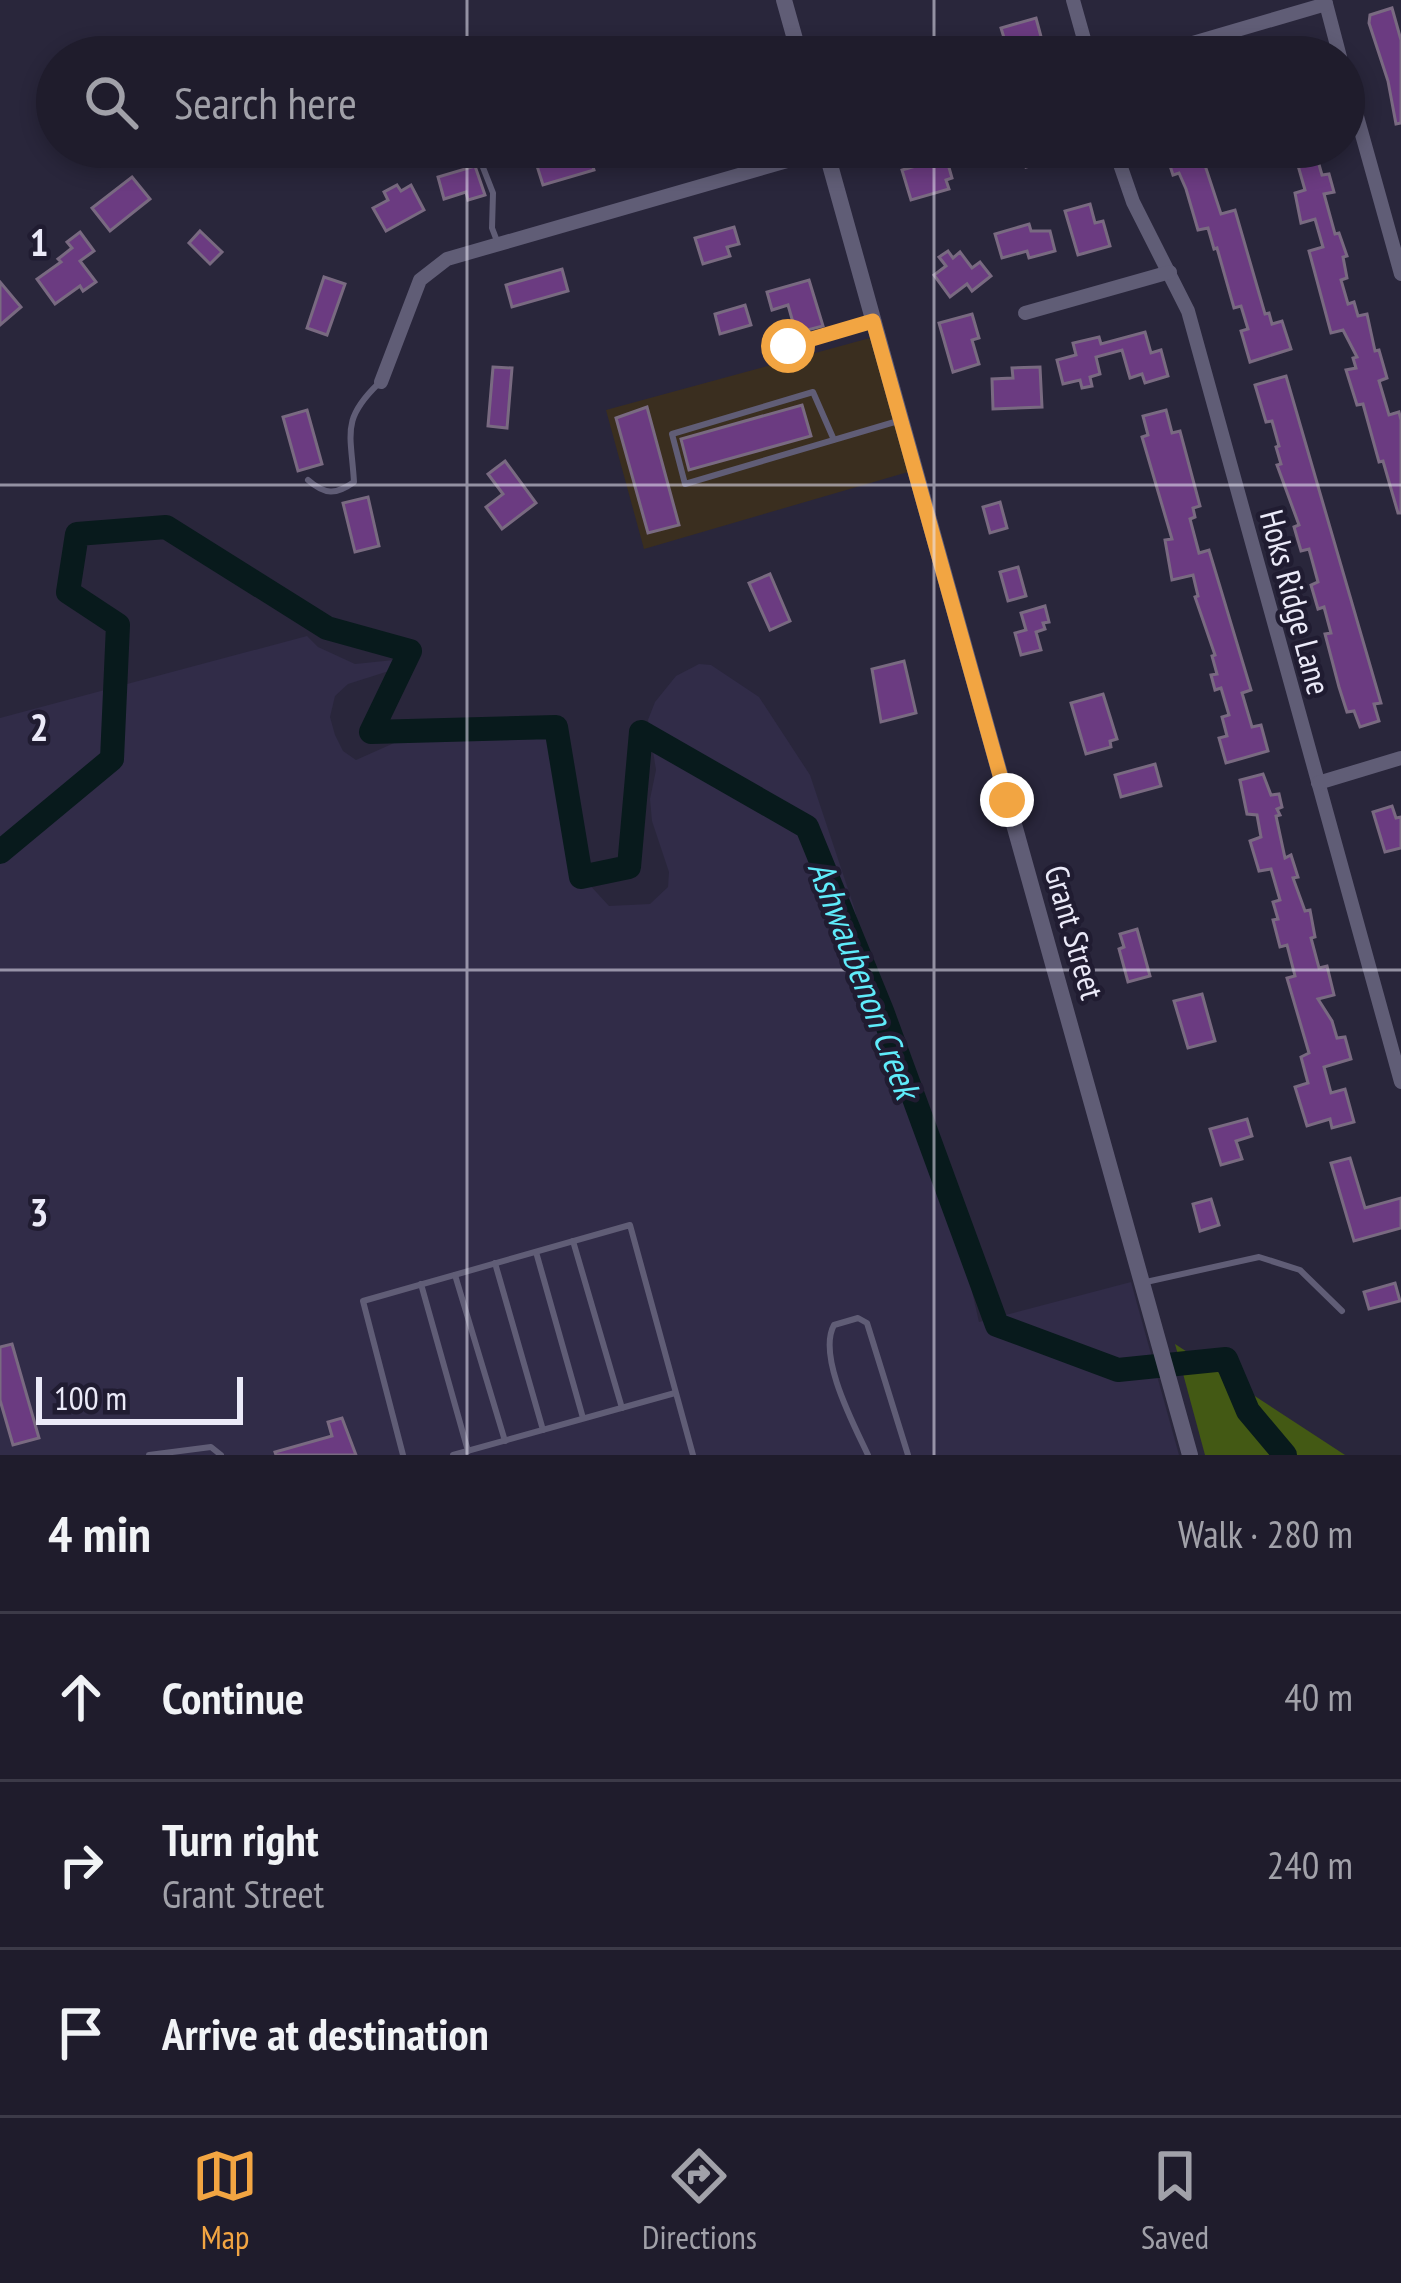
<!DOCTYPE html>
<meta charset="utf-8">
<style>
:root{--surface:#1f1c2c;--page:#2c2938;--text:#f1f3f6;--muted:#a1a1a9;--line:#3c3a48;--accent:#f2a542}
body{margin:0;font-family:"PT Sans Narrow",sans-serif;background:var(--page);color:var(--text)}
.scale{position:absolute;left:36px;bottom:30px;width:207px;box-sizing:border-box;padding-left:12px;border:6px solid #ebeaf8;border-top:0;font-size:33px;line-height:42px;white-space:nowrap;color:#ebeaf8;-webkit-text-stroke:9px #201c31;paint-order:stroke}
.stop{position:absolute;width:36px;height:36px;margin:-27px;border:9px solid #f2a542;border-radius:50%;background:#fff}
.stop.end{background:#f2a542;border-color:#fff;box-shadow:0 3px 12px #0008}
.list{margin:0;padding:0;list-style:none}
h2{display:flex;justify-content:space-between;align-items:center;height:156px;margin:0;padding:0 48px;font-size:51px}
h2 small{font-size:39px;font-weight:400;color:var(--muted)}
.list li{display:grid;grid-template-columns:78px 1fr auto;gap:36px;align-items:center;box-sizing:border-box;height:168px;padding:0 48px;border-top:3px solid var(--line)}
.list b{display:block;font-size:45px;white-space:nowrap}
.list p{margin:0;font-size:39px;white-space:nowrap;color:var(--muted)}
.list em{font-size:39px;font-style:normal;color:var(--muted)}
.icon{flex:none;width:66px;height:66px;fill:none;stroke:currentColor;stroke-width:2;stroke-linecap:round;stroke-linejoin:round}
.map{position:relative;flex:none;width:1401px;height:1455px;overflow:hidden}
.search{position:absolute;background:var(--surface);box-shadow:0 6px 18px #0003;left:36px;right:36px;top:36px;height:132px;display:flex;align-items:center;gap:30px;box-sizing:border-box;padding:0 42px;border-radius:66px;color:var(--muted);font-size:45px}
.sheet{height:660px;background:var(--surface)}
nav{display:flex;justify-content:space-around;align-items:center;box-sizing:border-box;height:168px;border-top:3px solid var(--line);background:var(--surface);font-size:33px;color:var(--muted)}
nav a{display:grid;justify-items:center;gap:6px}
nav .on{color:var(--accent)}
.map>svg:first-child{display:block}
.commercial{fill:#3a2e1f}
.built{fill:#312c48}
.forest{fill:#435914}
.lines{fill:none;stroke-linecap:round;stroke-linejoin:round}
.river{stroke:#081a1c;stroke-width:24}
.building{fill:#6b3b81;stroke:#796a81;stroke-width:3}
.service{stroke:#605d76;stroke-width:6}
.minor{stroke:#605d76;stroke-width:14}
.tertiary{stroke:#605d76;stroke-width:16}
.route{stroke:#f2a542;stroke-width:15}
.grid{fill:none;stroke:#ebeaf8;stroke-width:3;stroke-opacity:0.55}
.labels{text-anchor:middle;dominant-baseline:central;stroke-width:9;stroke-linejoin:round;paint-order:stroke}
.street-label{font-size:33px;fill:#ebeaf8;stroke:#201c31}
.water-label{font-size:36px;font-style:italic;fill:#5febfa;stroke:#201c31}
.grid-label{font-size:39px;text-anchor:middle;font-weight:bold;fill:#ebeaf8;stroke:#201c31;stroke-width:9;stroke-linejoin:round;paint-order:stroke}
</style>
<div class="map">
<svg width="1401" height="1455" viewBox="0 0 1401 1455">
<rect width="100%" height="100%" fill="#29263b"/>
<polygon class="commercial" points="870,338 908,472 644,549 606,410"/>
<polygon class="built" points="307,636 318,647 355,664 394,660 395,665 389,671 348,684 335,696 330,717 335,735 343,751 356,760 412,735 552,733 558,739 570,837 587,882 609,906 650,904 668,887 669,872 652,821 650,799 656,770 648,720 655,702 676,676 699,664 711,665 759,697 810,775 854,907 904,1098 967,1269 979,1322 1131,1282 1179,1455 0,1455 0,718"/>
<polygon class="forest" points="1175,1344 1345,1455 1205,1455"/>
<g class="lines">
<polyline class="river" points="0,852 112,759 118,625 68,592 77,534 166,527 327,628 410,651 371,732 556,727 581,877 629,867 641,732 807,827 882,1011 997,1325 1118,1370 1226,1359 1248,1411 1285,1455"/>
</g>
<g class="building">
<polygon points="1392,8 1401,40 1401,123 1396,124 1388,81 1369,23 1370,15"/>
<polygon points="1036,18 1043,44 1009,54 1001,28"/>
<polygon points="531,147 587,147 594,170 543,185"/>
<polygon points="1021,147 1083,147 1084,150 1026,167"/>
<polygon points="1164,147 1199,147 1221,214 1235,210 1265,314 1269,313 1272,324 1282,321 1291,349 1250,362 1241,331 1248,329 1241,306 1234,308 1217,248 1214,249 1208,228 1198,230 1186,189 1179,173 1173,175"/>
<polygon points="1285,147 1314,147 1322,175 1329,174 1334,192 1324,194 1335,234 1339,233 1347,256 1343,257 1347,278 1341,280 1348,304 1354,302 1358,316 1367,314 1375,351 1379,350 1387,378 1379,381 1389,415 1399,412 1401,420 1401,513 1398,513 1383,461 1379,462 1363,404 1357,405 1346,370 1356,368 1353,358 1357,357 1343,330 1331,333 1309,251 1323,247 1315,219 1301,223 1295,193 1305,190 1297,162 1289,164"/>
<polygon points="946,157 952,178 946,180 949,189 911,200 902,170"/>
<polygon points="475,166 485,195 468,200 466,192 444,199 438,177"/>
<polygon points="132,177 150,199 110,231 92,208"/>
<polygon points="397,185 401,191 411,185 424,210 386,231 373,208 388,200 384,192"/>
<polygon points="1090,204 1095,223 1103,221 1110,246 1078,255 1065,211"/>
<polygon points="1029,224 1031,231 1050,231 1055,251 1029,258 1027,251 1002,258 995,234"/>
<polygon points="734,227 739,244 727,247 730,256 703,264 695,238"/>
<polygon points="200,231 222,252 210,264 189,243"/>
<polygon points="80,232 94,251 80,261 96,282 83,291 80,286 55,304 37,279 61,262 58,259 72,248 67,242"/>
<polygon points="948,251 953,258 960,252 972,268 980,262 991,276 972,291 967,284 950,297 934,275 946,266 939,257"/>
<polygon points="562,269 568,291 512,307 506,285"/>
<polygon points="324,277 345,284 327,335 307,328"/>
<polygon points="809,280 823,326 796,333 788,305 772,310 767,292"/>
<polygon points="0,282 21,307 0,325"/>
<polygon points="745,305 751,325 720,334 715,314"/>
<polygon points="972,314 979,338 972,340 979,364 953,372 939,323"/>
<polygon points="1145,332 1151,353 1161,350 1168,376 1145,383 1142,374 1130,378 1122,350 1096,357 1100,374 1090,377 1092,386 1082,388 1080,380 1063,384 1057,360 1076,355 1073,343 1099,337 1101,344"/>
<polygon points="493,367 512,368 507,428 488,426"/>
<polygon points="1040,367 1042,407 993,409 992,379 1013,378 1012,368"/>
<polygon points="1286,376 1381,703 1374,704 1379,721 1360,727 1354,711 1347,712 1339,687 1325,634 1331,633 1324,607 1318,609 1311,585 1318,582 1309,549 1301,551 1294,527 1299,525 1277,465 1281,464 1276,447 1279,446 1272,421 1266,422 1255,385"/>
<polygon points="802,405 811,436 689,470 681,439"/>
<polygon points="647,407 679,525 648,533 616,418"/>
<polygon points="307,410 322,464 298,471 283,417"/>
<polygon points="1166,410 1172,433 1180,431 1200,506 1193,508 1195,517 1190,519 1199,553 1209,550 1251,690 1242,693 1252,727 1261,725 1268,751 1226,763 1219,738 1227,736 1222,717 1229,715 1221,688 1215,690 1211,675 1217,674 1212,656 1215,655 1195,597 1198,596 1193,575 1172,580 1165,540 1172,539 1142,437 1148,435 1143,416"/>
<polygon points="505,461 536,503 502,529 486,507 503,494 488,474"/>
<polygon points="368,497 379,546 355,552 343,503"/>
<polygon points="1000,502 1007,528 990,533 983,507"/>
<polygon points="1018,567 1026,596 1008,601 1000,572"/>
<polygon points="770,574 790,621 770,630 749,583"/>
<polygon points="1045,606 1049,622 1043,623 1045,629 1036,632 1041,650 1021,655 1015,633 1026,630 1021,613"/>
<polygon points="904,661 916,713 881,722 872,669"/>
<polygon points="1103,694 1117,739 1110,741 1111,747 1086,754 1071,703"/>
<polygon points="1155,764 1161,786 1121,797 1115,775"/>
<polygon points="1263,774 1271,795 1279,794 1282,807 1277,809 1280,815 1276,816 1285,858 1291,855 1298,877 1293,878 1305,911 1310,910 1315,937 1311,938 1319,968 1327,966 1334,995 1318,999 1332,1021 1337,1038 1345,1037 1351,1059 1324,1067 1331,1093 1345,1089 1354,1122 1332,1128 1330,1119 1307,1126 1295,1087 1308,1083 1301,1057 1309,1053 1287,978 1295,976 1287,945 1280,947 1273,920 1278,919 1273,902 1280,900 1271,869 1259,871 1250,841 1261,837 1257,815 1247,814 1240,780"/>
<polygon points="1392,806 1396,818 1401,817 1401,848 1385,852 1373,812"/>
<polygon points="1137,929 1150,976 1128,982 1119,949 1124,947 1120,934"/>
<polygon points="1202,994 1215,1041 1188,1048 1174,1001"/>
<polygon points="1247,1119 1252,1136 1236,1141 1242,1159 1221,1165 1210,1129"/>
<polygon points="1350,1158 1365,1208 1401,1198 1401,1228 1354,1241 1331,1163"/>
<polygon points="1211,1199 1219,1225 1200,1231 1193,1204"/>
<polygon points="1395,1283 1400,1301 1369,1309 1364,1292"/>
<polygon points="12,1344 39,1438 13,1445 0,1400 0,1347"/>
<polygon points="342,1418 356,1455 276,1455 275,1452 332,1436 328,1422"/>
</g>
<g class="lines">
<g class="service">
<polyline points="475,147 493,193 492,228 497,241"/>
<polyline points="788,346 870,322"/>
<polyline points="834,440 813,392 672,434 685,484 898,421"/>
<path d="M 308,480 C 325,495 336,495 354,482 C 351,433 341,420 378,384"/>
<polyline points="573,1241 622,1408"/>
<polyline points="536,1252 583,1418"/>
<polyline points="495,1263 543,1430"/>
<polyline points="455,1275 505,1441"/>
<polyline points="1146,1282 1259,1257 1300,1270 1342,1311"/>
<polyline points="421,1284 468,1451"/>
<polyline points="149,1455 211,1447 221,1455"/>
<polyline points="403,1455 363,1301 630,1225 693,1455"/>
<polyline points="453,1455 675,1393"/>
<path d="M 868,1455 C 854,1425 817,1356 834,1325 L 858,1318 L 867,1323 L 908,1455"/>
</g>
<g class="minor">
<polyline points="1073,0 1089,57"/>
<polyline points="1325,0 1340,57"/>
<polyline points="1145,57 1326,4"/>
<polyline points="1344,70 1401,274"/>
<polyline points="1114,147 1133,202 1188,311 1401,1082"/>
<polyline points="1025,313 1170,272"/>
<polyline points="381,382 420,280 447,259 836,147"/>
<polyline points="1318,783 1401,758"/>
</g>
<g class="tertiary">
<polyline points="784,0 800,57"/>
<polyline points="825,147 1190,1455"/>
</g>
</g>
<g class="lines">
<polyline class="route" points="788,346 873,321 1007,800"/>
</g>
<path class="grid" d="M 467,0 L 467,57M 934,0 L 934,57M 467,147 L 467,1455M 934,147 L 934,1455M 0,485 L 1401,485M 0,970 L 1401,970"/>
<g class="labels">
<g class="street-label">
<text transform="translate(1296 602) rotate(75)">Hoks Ridge Lane</text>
<text transform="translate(1075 932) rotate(74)">Grant Street</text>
</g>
<g class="water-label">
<text transform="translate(865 979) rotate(69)">Ashwaubenon Creek</text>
</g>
</g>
<g class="grid-label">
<text x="39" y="256">1</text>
<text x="39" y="741">2</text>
<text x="39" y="1226">3</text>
</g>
</svg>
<div class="scale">100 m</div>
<div class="stop" style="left:788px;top:346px"></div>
<div class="stop end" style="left:1007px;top:800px"></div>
<div class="search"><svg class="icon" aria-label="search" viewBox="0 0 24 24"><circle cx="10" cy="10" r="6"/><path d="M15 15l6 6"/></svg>Search here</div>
</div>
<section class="sheet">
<h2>4 min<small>Walk · 280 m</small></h2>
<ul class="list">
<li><svg class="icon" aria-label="ahead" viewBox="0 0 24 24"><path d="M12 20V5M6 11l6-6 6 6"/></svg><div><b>Continue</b></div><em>40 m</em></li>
<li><svg class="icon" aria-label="right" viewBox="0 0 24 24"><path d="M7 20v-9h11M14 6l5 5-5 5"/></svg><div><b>Turn right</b><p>Grant Street</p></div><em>240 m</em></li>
<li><svg class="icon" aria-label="arrive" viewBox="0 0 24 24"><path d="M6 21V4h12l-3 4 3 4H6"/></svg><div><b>Arrive at destination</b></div></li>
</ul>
</section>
<nav>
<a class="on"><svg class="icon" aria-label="map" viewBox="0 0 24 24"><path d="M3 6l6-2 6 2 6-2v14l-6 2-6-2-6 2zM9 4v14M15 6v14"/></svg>Map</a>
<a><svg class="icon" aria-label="directions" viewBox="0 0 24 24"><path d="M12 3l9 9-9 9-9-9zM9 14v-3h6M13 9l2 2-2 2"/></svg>Directions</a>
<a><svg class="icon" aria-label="saved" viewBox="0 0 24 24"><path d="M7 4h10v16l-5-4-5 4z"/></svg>Saved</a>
</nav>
